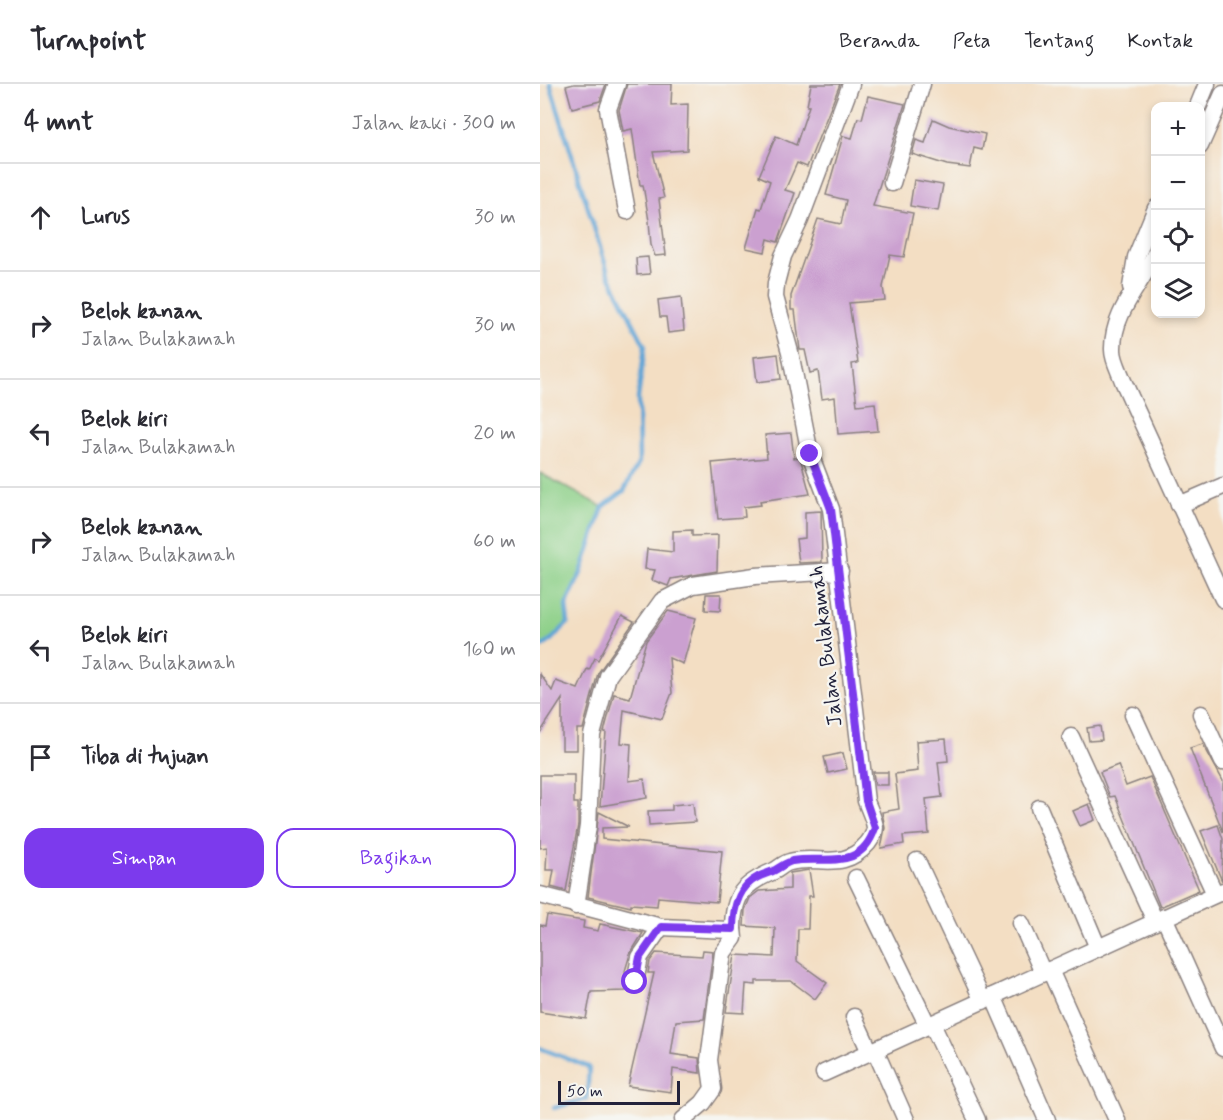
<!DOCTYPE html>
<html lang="id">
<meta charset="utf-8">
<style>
:root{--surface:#fff;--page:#f7f7f7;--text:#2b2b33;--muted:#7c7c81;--line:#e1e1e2;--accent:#7c3aed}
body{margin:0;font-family:Mynerve,sans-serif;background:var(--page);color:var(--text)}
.controls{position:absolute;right:18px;top:18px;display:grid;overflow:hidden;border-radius:12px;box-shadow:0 3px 9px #0003}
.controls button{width:54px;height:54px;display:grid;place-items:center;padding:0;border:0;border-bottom:2px solid var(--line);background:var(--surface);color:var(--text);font:30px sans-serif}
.scale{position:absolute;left:18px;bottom:15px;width:122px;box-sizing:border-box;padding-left:6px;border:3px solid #22223b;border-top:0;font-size:16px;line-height:21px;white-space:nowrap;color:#22223b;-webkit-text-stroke:4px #f6f6f2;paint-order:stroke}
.stop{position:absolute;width:18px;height:18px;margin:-14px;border:4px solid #7c3aed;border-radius:50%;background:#fff}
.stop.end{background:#7c3aed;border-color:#fff;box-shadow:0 2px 6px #0008}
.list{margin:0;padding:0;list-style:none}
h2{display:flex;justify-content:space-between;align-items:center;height:78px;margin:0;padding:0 24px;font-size:26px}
h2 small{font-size:20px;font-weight:400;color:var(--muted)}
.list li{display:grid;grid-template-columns:39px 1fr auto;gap:18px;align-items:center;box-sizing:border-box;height:108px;padding:0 24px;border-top:2px solid var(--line)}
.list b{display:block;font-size:22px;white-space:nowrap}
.list p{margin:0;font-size:20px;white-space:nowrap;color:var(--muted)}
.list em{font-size:20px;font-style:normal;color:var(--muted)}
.actions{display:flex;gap:12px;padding:18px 24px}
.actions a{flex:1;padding:14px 0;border:2px solid var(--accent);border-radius:18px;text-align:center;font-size:21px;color:var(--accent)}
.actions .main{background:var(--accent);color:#fff}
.icon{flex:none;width:33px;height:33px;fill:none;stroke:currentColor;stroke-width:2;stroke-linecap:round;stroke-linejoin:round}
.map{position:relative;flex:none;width:683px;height:1036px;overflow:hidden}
header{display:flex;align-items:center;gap:36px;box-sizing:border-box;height:84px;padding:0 30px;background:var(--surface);border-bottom:2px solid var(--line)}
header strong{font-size:28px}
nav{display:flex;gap:33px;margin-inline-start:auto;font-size:21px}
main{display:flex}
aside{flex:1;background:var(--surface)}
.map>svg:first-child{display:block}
.green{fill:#8ed089;stroke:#587962;stroke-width:1.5}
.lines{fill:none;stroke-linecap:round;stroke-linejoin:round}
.stream{stroke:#60a4d5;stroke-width:4.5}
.building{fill:#cba0d0}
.minor-casing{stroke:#8a807f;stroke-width:19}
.minor{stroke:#fff;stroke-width:16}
.route{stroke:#7c3aed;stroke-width:8}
.labels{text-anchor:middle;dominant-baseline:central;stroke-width:4.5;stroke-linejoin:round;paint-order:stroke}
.street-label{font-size:21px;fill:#22223b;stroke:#f6f6f2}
</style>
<header>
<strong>Turnpoint</strong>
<nav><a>Beranda</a><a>Peta</a><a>Tentang</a><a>Kontak</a></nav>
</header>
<main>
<aside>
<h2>4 mnt<small>Jalan kaki · 300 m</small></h2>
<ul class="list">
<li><svg class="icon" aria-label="ahead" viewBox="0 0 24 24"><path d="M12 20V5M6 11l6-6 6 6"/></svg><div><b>Lurus</b></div><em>30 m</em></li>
<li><svg class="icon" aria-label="right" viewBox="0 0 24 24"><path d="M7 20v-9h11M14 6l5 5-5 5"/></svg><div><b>Belok kanan</b><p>Jalan Bulakamah</p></div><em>30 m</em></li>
<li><svg class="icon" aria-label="left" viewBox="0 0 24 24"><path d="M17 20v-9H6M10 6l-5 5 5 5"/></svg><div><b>Belok kiri</b><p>Jalan Bulakamah</p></div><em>20 m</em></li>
<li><svg class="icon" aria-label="right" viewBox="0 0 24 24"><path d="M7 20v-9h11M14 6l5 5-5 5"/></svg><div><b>Belok kanan</b><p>Jalan Bulakamah</p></div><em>60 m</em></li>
<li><svg class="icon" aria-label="left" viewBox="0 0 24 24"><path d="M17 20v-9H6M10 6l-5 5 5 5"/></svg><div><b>Belok kiri</b><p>Jalan Bulakamah</p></div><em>160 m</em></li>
<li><svg class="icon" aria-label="arrive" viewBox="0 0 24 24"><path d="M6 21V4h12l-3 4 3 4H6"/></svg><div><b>Tiba di tujuan</b></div></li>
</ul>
<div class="actions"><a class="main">Simpan</a><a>Bagikan</a></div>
</aside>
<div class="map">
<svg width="683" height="1036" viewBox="0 0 683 1036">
<rect width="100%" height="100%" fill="#f6f6f2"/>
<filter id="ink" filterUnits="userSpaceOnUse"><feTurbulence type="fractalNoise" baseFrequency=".0167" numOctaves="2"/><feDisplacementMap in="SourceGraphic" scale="12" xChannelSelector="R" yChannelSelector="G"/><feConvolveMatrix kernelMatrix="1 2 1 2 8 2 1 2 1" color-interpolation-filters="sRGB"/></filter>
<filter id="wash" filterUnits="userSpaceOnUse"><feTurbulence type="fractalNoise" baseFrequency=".008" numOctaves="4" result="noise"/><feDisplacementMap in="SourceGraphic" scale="24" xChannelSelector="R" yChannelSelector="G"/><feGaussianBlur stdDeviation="1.35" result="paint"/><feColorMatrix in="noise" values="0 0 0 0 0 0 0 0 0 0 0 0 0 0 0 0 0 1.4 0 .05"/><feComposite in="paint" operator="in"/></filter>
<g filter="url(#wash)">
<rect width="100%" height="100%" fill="#f3dec3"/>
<polygon class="green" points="0,389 63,423 41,489 26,521 28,539 8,559 0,563"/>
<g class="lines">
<g class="stream">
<polyline points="0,563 8,559 28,539 26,521 41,489 63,423 84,407 99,378 98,314 105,262 68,189 10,0"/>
<polyline points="0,964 49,983 47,1015 14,1024"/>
</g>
</g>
<g id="blocks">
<g class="building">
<polygon points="34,0 66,0 60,17 32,24 26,2"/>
<polygon points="87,0 132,0 131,21 148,20 147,66 113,68 124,114 119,115 126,171 115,172 111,161 109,137 103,101 100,101 92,45 83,47 79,26"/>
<polygon points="271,0 300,0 267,83 257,79 245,106 255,109 238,158 228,155 225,168 206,164 218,124 221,125 230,97 219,92 236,52 256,61 269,22 267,22"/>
<polygon points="328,12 365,20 333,122 373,129 364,173 350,171 343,203 345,216 309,219 318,279 312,280 317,321 335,319 338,347 298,350 295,313 282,315 278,287 270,289 265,266 260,266 255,226 251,226 251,212 278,135 301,140 306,116 286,111 303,52 312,54 318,34 322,35"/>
<polygon points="393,35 409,42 445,50 442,66 434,64 430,84 407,81 372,70 376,56 385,59"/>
<polygon points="374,96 403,101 398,127 370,122"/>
<polygon points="108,173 110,190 97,191 96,174"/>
<polygon points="141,213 144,247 128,249 126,233 120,233 118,216"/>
<polygon points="238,270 241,295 217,298 214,273"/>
<polygon points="251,349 254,374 260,373 270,410 220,417 221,421 204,423 205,433 178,435 172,379 227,374 225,351"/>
<polygon points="281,427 282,478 259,479 256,455 265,454 265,428"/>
<polygon points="152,446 152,452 178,451 177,487 131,495 128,502 112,496 115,486 105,485 107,465 133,468 133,447"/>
<polygon points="166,510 181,510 180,527 165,526"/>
<polygon points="128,527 156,534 143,580 129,574 132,609 122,635 84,626 81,659 91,660 89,697 104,695 107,714 60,722 66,648 64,648 74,610 90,614 106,557"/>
<polygon points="82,532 94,538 58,589 43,645 37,645 37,666 22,666 22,615 0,649 0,590 12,607 16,597 38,605 47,585 49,586 55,574 58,576"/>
<polygon points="560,642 562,656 549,657 547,644"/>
<polygon points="406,655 408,677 398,678 402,713 386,715 389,750 363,752 364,760 341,764 345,744 342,728 359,725 355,690 378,687 376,657"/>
<polygon points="663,660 683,697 683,748 650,664"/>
<polygon points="303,669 307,685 288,689 284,673"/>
<polygon points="578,681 586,702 610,693 659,806 620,823 575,712 570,713 560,688"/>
<polygon points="333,688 348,688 348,701 335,701"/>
<polygon points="0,691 34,691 34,719 38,719 38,741 26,807 11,803 14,786 6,786 7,763 0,764"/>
<polygon points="153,719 155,738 109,741 108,727 132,726 132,721"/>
<polygon points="549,720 555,736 540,742 533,727"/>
<polygon points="59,728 89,743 62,744 62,755 182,767 177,818 118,813 117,822 91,820 91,823 48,813"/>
<polygon points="678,741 683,755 682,797 661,747"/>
<polygon points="269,786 273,812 269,812 268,845 258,845 257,877 287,899 275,915 251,897 216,897 216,901 206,900 204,929 186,928 195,871 234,873 235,844 204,842 205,826 210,814 219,807 250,805 250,789"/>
<polygon points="7,831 44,837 43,844 58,847 60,840 103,849 90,870 85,887 86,907 51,908 46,935 0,928 0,841 5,842"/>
<polygon points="163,866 173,867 164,935 136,937 131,970 159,974 160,989 133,985 131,1008 88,1002 114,889 108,889 110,877 116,869 162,872"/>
</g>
</g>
</g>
<g filter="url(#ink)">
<use href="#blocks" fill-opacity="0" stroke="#8a807f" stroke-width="1.5"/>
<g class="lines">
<g class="minor-casing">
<g id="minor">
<polyline points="77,0 68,25 87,127"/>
<polyline points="658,22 667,0"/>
<polyline points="660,62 683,10"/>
<polyline points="352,99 382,0"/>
<path d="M 616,168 C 602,200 572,228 573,266 C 573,276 580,288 583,297 L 683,515"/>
<polyline points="591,203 596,173 616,124"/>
<polyline points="639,421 683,402"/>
<polyline points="661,630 683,678"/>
<polyline points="593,631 675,810"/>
<polyline points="531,653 615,837"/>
<polyline points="499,724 558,864"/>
<polyline points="377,777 443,917"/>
<polyline points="316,794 388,942"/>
<path d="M 0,811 L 121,843 L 189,846 L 193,845 C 193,811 203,800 234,787 C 240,784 244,779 250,778 C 278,770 302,789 328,759 C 331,755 335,748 335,743 C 334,735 329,725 326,717 L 291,425 L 270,370 L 250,268 L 235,213 L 236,199 L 243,172 L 260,136 L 311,0"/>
<polyline points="36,822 48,742 52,651 68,592 122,517 153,501 215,492 300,487"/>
<polyline points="624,833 683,964"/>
<polyline points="481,839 503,889"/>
<polyline points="510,886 577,1036"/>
<polyline points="95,898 100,873 121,843"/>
<polyline points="453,912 507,1036"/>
<polyline points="314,933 330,968"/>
<polyline points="392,940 437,1036"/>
<polyline points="335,966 366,1036"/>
<polyline points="284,989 683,807"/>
<polyline points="143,1036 163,1019 173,1005 169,976 183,869 194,854 193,845"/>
</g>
</g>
<use href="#minor" class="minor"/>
</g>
</g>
<g class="lines" filter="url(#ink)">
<path class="route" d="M 95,898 L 100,873 L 121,843 L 193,845 C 193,824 198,803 218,793 C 223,790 230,789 235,786 C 241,783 245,779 252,777 C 284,771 320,789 335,744 L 326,717 L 291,425 L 270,370"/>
</g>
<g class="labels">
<g class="street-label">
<text transform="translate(286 562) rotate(-97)">Jalan Bulakamah</text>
</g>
</g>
</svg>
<div class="controls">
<button>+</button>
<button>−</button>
<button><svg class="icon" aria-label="locate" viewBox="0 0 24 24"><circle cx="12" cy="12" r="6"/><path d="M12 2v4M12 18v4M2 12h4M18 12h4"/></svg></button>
<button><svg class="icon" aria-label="layers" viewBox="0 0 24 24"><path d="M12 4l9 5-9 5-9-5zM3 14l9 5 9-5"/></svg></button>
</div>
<div class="scale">50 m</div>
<div class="stop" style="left:95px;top:898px"></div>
<div class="stop end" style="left:270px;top:370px"></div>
</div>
</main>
